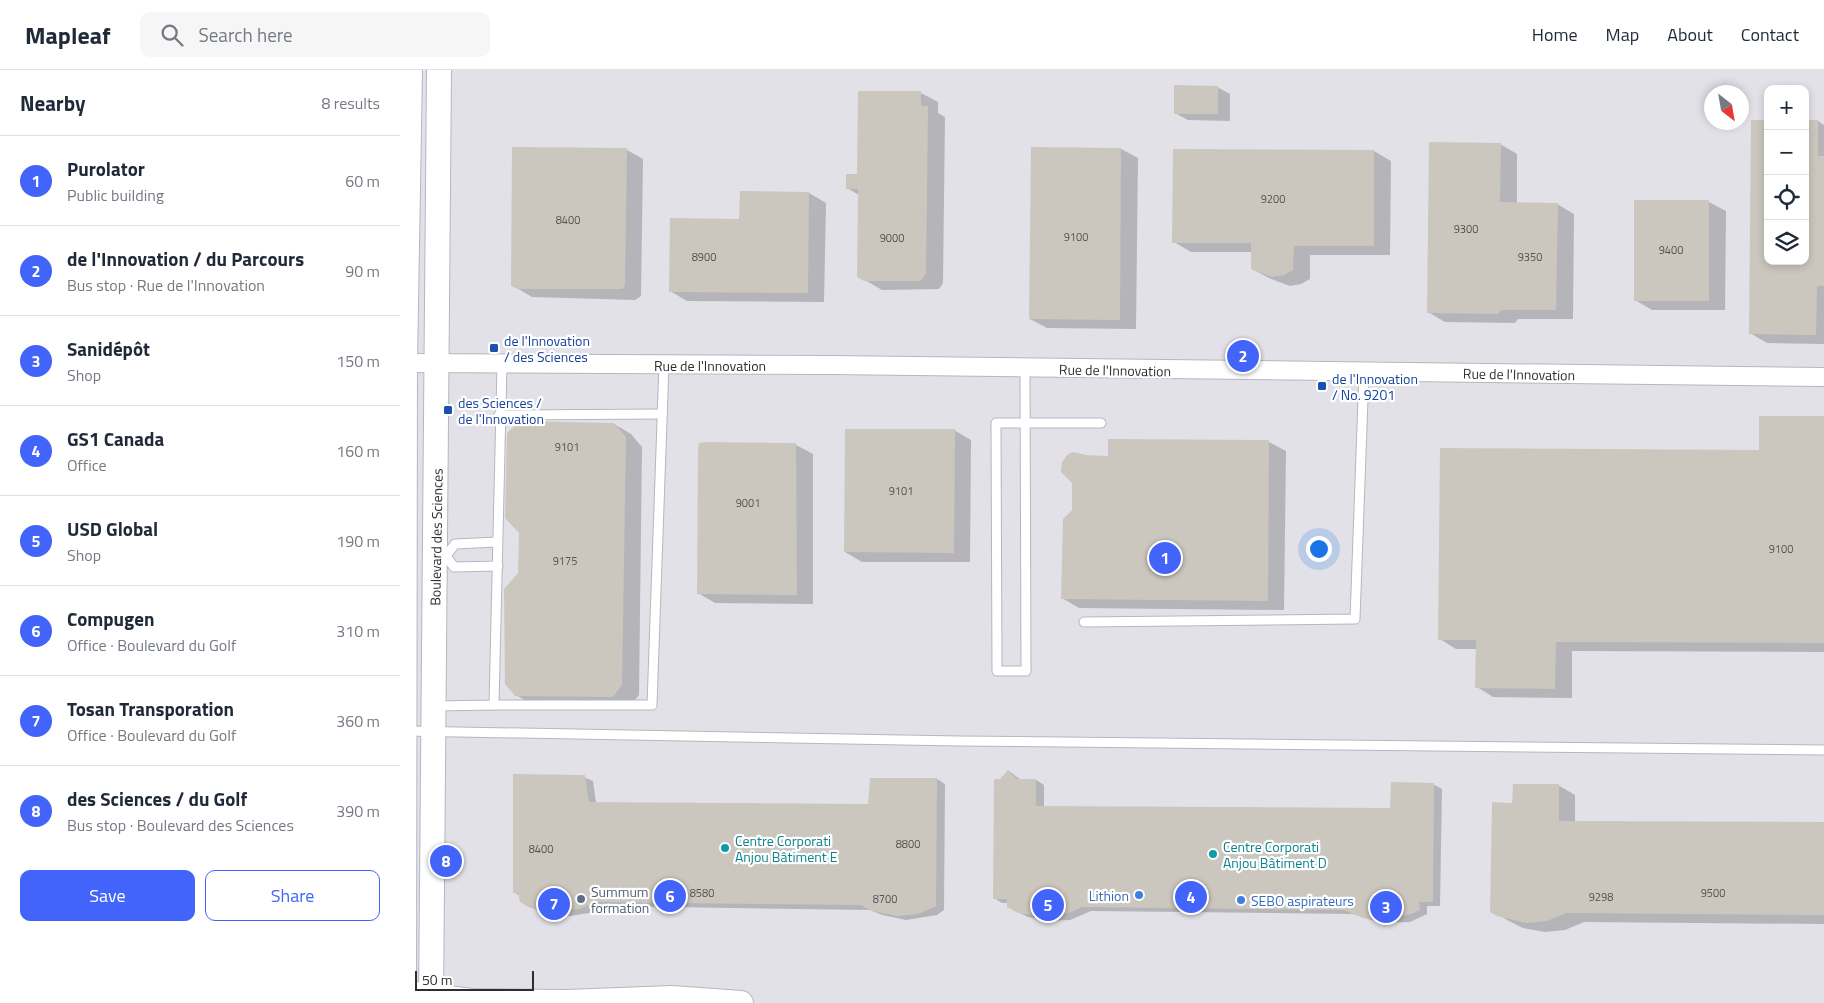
<!DOCTYPE html>
<meta charset="utf-8">
<style>
:root{--surface:#fff;--page:#f6f6f7;--text:#1f2937;--muted:#747a83;--line:#e0e1e3;--accent:#4264fb}
body{margin:0;font-family:"Titillium Web",sans-serif;background:var(--page);color:var(--text)}
.controls{position:absolute;right:15px;top:15px;display:grid;overflow:hidden;border-radius:10px;box-shadow:0 2px 8px #0003}
.controls button{width:45px;height:45px;display:grid;place-items:center;padding:0;border:0;border-bottom:1px solid var(--line);background:var(--surface);color:var(--text);font:25px sans-serif}
.compass{position:absolute;left:1304px;top:15px;width:45px;height:45px;border-radius:50%;background:var(--surface);box-shadow:0 2px 8px #0003;rotate:149deg}
.scale{position:absolute;left:15px;bottom:12px;width:119px;box-sizing:border-box;padding-left:5px;border:2px solid #2e2e2e;border-top:0;font-size:14px;line-height:18px;white-space:nowrap;color:#2e2e2e;-webkit-text-stroke:4px #fff;paint-order:stroke}
.you{position:absolute;left:918px;top:478px;width:18px;height:18px;margin:-12px;border:4px solid #fff;border-radius:50%;background:#1a73e8;box-shadow:0 0 0 8px #1a73e833}
.badge{display:grid;place-items:center;width:32px;height:32px;border-radius:50%;background:var(--accent);color:#fff;font-size:16px;font-weight:700}
.pin{position:absolute;translate:-50% -50%;border:2px solid #fff;box-shadow:0 1px 5px #0006}
.list{margin:0;padding:0;list-style:none}
h2{display:flex;justify-content:space-between;align-items:center;height:65px;margin:0;padding:0 20px;font-size:21px}
h2 small{font-size:16px;font-weight:400;color:var(--muted)}
.list li{display:grid;grid-template-columns:32px 1fr auto;gap:15px;align-items:center;box-sizing:border-box;height:90px;padding:0 20px;border-top:1px solid var(--line)}
.list b{display:block;font-size:19px;white-space:nowrap}
.list p{margin:0;font-size:16px;white-space:nowrap;color:var(--muted)}
.list em{font-size:16px;font-style:normal;color:var(--muted)}
.actions{display:flex;gap:10px;padding:15px 20px}
.actions a{flex:1;padding:11px 0;border:1px solid var(--accent);border-radius:10px;text-align:center;font-size:18px;color:var(--accent)}
.actions .main{background:var(--accent);color:#fff}
.icon{flex:none;width:28px;height:28px;fill:none;stroke:currentColor;stroke-width:2;stroke-linecap:round;stroke-linejoin:round}
.map{position:relative;flex:none;width:1424px;height:933px;overflow:hidden}
header{display:flex;align-items:center;gap:30px;box-sizing:border-box;height:70px;padding:0 25px;background:var(--surface);border-bottom:1px solid var(--line)}
header strong{font-size:24px}
nav{display:flex;gap:28px;margin-inline-start:auto;font-size:18px}
.search{width:350px;height:45px;background:var(--page);display:flex;align-items:center;gap:12px;box-sizing:border-box;padding:0 18px;border-radius:10px;color:var(--muted);font-size:19px}
main{display:flex}
aside{flex:1;background:var(--surface)}
.map>svg:first-child{display:block}
.industrial{fill:#e3e1e8;fill-rule:evenodd}
.shadow{fill:#0003}
.building{fill:#cbc7bf}
.lines{fill:none;stroke-linecap:round;stroke-linejoin:round}
.lane-casing{stroke:#b4b7c1;stroke-width:11}
.street-casing{stroke:#b4b7c1;stroke-width:20}
.secondary-casing{stroke:#b4b7c1;stroke-width:26}
.lane{stroke:#fff;stroke-width:9}
.street{stroke:#fff;stroke-width:18}
.secondary{stroke:#fff;stroke-width:24}
.transit-dot{fill:#1a4fb4;stroke:#fff;stroke-width:2}
.culture-dot{fill:#0f9aa8;stroke:#fff;stroke-width:2}
.shop-dot{fill:#3f7fe0;stroke:#fff;stroke-width:2}
.service-dot{fill:#5c6f8a;stroke:#fff;stroke-width:2}
.labels{text-anchor:middle;dominant-baseline:central;stroke-width:4.5;stroke-linejoin:round;paint-order:stroke}
.number-label{font-size:11px;fill:#555452}
.transit-label{font-size:14px;fill:#164399;stroke:#fff;text-anchor:start}
.street-label{font-size:14px;fill:#2e2e2e;stroke:#fff}
.culture-label{font-size:14px;fill:#0d838f;stroke:#fff;text-anchor:start}
.service-label{font-size:14px;fill:#4e5e75;stroke:#fff;text-anchor:start}
.shop-label{font-size:14px;fill:#366cbe;stroke:#fff;text-anchor:end}
</style>
<header>
<strong>Mapleaf</strong>
<div class="search"><svg class="icon" aria-label="search" viewBox="0 0 24 24"><circle cx="10" cy="10" r="6"/><path d="M15 15l6 6"/></svg>Search here</div>
<nav><a>Home</a><a>Map</a><a>About</a><a>Contact</a></nav>
</header>
<main>
<aside>
<h2>Nearby<small>8 results</small></h2>
<ul class="list">
<li><span class="badge">1</span><div><b>Purolator</b><p>Public building</p></div><em>60 m</em></li>
<li><span class="badge">2</span><div><b>de l'Innovation / du Parcours</b><p>Bus stop · Rue de l'Innovation</p></div><em>90 m</em></li>
<li><span class="badge">3</span><div><b>Sanidépôt</b><p>Shop</p></div><em>150 m</em></li>
<li><span class="badge">4</span><div><b>GS1 Canada</b><p>Office</p></div><em>160 m</em></li>
<li><span class="badge">5</span><div><b>USD Global</b><p>Shop</p></div><em>190 m</em></li>
<li><span class="badge">6</span><div><b>Compugen</b><p>Office · Boulevard du Golf</p></div><em>310 m</em></li>
<li><span class="badge">7</span><div><b>Tosan Transporation</b><p>Office · Boulevard du Golf</p></div><em>360 m</em></li>
<li><span class="badge">8</span><div><b>des Sciences / du Golf</b><p>Bus stop · Boulevard des Sciences</p></div><em>390 m</em></li>
</ul>
<div class="actions"><a class="main">Save</a><a>Share</a></div>
</aside>
<div class="map">
<svg width="1424" height="933" viewBox="0 0 1424 933">
<rect width="100%" height="100%" fill="#efe9e1"/>
<path class="industrial" d="M 0,0 L 1424,0 L 1424,933 L 0,933 ZM 1368,19 L 1405,19 L 1405,191 L 1368,191 ZM 1312,22 L 1342,22 L 1342,52 L 1312,52 Z"/>
<g class="shadow">
<polygon points="817,17 830,24 830,51 788,50 775,43"/>
<polygon points="460,22 521,23 538,32 538,43 545,47 543,213 539,219 482,220 458,206 459,125 447,118 459,106"/>
<polygon points="1418,51 1424,55 1424,274 1367,273 1350,263 1368,191 1405,191"/>
<polygon points="1100,74 1117,84 1117,133 1157,134 1174,144 1173,249 1118,249 1115,253 1045,252 1028,242"/>
<polygon points="632,78 721,79 738,88 736,259 647,258 630,249"/>
<polygon points="227,80 243,89 241,226 235,230 132,227 115,217"/>
<polygon points="974,81 991,91 990,185 910,185 910,209 901,214 890,216 869,208 852,199 852,182 791,182 774,172"/>
<polygon points="409,123 426,133 424,232 287,231 270,221 340,150"/>
<polygon points="1236,131 1309,132 1326,141 1325,240 1252,240 1235,230"/>
<polygon points="1424,347 1424,582 1172,581 1172,628 1093,627 1077,617 1077,579 1056,579 1040,569 1360,382"/>
<polygon points="214,354 231,364 242,377 239,625 230,636 133,635 116,625 119,504"/>
<polygon points="554,360 571,370 570,492 462,492 445,482"/>
<polygon points="869,372 886,381 884,540 679,538 662,528 673,440 686,387 709,387"/>
<polygon points="396,375 413,384 413,534 315,533 298,523"/>
<polygon points="609,701 621,710 636,710 644,715 644,737 992,740 1033,714 1042,719 1040,836 1027,836 1027,844 1010,852 981,853 953,844 691,841 670,850 648,851 628,847 616,841 608,833 602,833 594,828 600,710"/>
<polygon points="184,707 193,711 196,733 470,735 537,709 545,714 544,840 537,845 506,850 482,845 470,840 204,836 189,843 170,846 140,842 121,831 120,826 114,822"/>
<polygon points="1158,715 1175,725 1175,753 1424,754 1424,854 1184,852 1165,860 1145,862 1123,858 1109,851 1091,841 1113,734"/>
</g>
<g class="building">
<polygon points="774,15 818,16 818,44 774,44"/>
<polygon points="458,21 521,21 521,36 528,36 526,203 522,210 518,211 464,211 457,207 458,119 446,119 446,104 457,104"/>
<polygon points="1351,50 1368,50 1368,191 1405,191 1405,50 1418,50 1418,86 1424,86 1424,216 1417,216 1416,265 1349,264"/>
<polygon points="1029,72 1101,73 1100,132 1158,133 1156,240 1101,240 1098,244 1027,243"/>
<polygon points="112,77 227,78 225,216 222,219 118,219 111,216"/>
<polygon points="631,77 721,78 720,250 629,249"/>
<polygon points="773,79 974,80 974,176 894,176 893,200 884,205 872,207 851,199 851,173 772,173"/>
<polygon points="340,121 409,122 408,223 269,222 270,148 339,149"/>
<rect x="1234" y="130" width="75" height="101"/>
<polygon points="1359,346 1424,346 1424,573 1156,572 1155,619 1075,618 1076,570 1038,570 1040,378 1359,380"/>
<polygon points="120,351 214,353 226,367 222,615 213,627 115,626 105,614 104,519 118,503 119,463 105,448 107,363"/>
<polygon points="445,359 555,359 554,483 444,482"/>
<polygon points="708,369 869,370 868,531 661,529 663,449 672,440 672,413 661,402 662,392 668,384 673,382 686,385 708,386"/>
<polygon points="304,372 396,373 397,525 297,524 298,378 299,373"/>
<polygon points="608,700 617,709 636,709 636,736 990,738 991,712 1034,713 1033,832 1019,832 1020,840 1011,844 982,850 963,848 944,840 682,837 672,842 650,847 618,843 607,837 607,829 593,829 594,709 600,709"/>
<polygon points="113,704 185,705 189,732 468,734 470,708 537,708 536,836 518,844 497,846 472,841 461,835 195,832 180,839 152,842 130,838 120,832 118,823 113,823"/>
<polygon points="1113,714 1159,714 1159,751 1424,752 1424,845 1166,843 1147,851 1127,853 1097,846 1090,842 1092,732 1112,733"/>
</g>
<g class="lines">
<g class="lane-casing">
<g id="lane">
<polyline points="625,299 626,601 597,601 596,353 701,353"/>
<polyline points="99,345 262,344"/>
<polyline points="46,486 54,497 98,496"/>
<polyline points="46,486 55,474 97,472"/>
<polyline points="684,552 955,549 964,302"/>
<polyline points="94,635 252,635 264,294"/>
<polyline points="35,636 94,635 102,294"/>
<polyline points="6,661 559,671 1424,680"/>
</g>
</g>
<g class="street-casing">
<polyline id="street" points="5,293 431,295 1424,307"/>
</g>
<g class="secondary-casing">
<g id="secondary">
<polyline points="16,924 72,931 167,932 272,928 341,933"/>
<polyline points="4,933 5,293 10,0"/>
<polyline points="31,933 39,0"/>
</g>
</g>
<use href="#lane" class="lane"/>
<use href="#street" class="street"/>
<use href="#secondary" class="secondary"/>
</g>
<g class="transit-dot">
<rect x="89" y="273" width="10" height="10" rx="2.5"/>
<rect x="917" y="311" width="10" height="10" rx="2.5"/>
<rect x="43" y="335" width="10" height="10" rx="2.5"/>
</g>
<g class="culture-dot">
<circle cx="325" cy="778" r="5"/>
<circle cx="813" cy="784" r="5"/>
</g>
<g class="shop-dot">
<circle cx="739" cy="825" r="5"/>
<circle cx="841" cy="830" r="5"/>
</g>
<circle class="service-dot" cx="181" cy="829" r="5"/>
<g class="labels">
<g class="number-label">
<text x="873" y="129">9200</text>
<text x="168" y="150">8400</text>
<text x="1066" y="159">9300</text>
<text x="676" y="167">9100</text>
<text x="492" y="168">9000</text>
<text x="1271" y="180">9400</text>
<text x="304" y="187">8900</text>
<text x="1130" y="187">9350</text>
<text x="167" y="377">9101</text>
<text x="501" y="421">9101</text>
<text x="348" y="433">9001</text>
<text x="1381" y="479">9100</text>
<text x="165" y="491">9175</text>
<text x="508" y="774">8800</text>
<text x="141" y="779">8400</text>
<text x="302" y="823">8580</text>
<text x="1313" y="823">9500</text>
<text x="1201" y="827">9298</text>
<text x="485" y="829">8700</text>
</g>
<g class="transit-label">
<text x="104" y="270">de l'Innovation<tspan x="104" dy="16">/ des Sciences</tspan></text>
<text x="932" y="308">de l'Innovation<tspan x="932" dy="16">/ No. 9201</tspan></text>
<text x="58" y="332">des Sciences /<tspan x="58" dy="16">de l'Innovation</tspan></text>
</g>
<g class="street-label">
<text x="310" y="295">Rue de l'Innovation</text>
<text transform="translate(715 300) rotate(1)">Rue de l'Innovation</text>
<text transform="translate(1119 304) rotate(1)">Rue de l'Innovation</text>
<text transform="translate(36 467) rotate(-89)">Boulevard des Sciences</text>
</g>
<g class="culture-label">
<text x="335" y="770">Centre Corporati<tspan x="335" dy="16">Anjou Bâtiment E</tspan></text>
<text x="823" y="776">Centre Corporati<tspan x="823" dy="16">Anjou Bâtiment D</tspan></text>
</g>
<g class="service-label">
<text x="191" y="821">Summum<tspan x="191" dy="16">formation</tspan></text>
</g>
<g class="shop-label">
<text x="729" y="825">Lithion</text>
<text x="851" y="830" text-anchor="start">SEBO aspirateurs</text>
</g>
</g>
</svg>
<div class="controls">
<button>+</button>
<button>−</button>
<button><svg class="icon" aria-label="locate" viewBox="0 0 24 24"><circle cx="12" cy="12" r="6"/><path d="M12 2v4M12 18v4M2 12h4M18 12h4"/></svg></button>
<button><svg class="icon" aria-label="layers" viewBox="0 0 24 24"><path d="M12 4l9 5-9 5-9-5zM3 14l9 5 9-5"/></svg></button>
</div>
<svg class="compass" viewBox="-18 -18 36 36"><path d="M0-13l5 13h-10z" fill="#e53935"/><path d="M0 13l5-13h-10z" fill="#747a83"/></svg>
<div class="scale">50 m</div>
<div class="you"></div>
<div class="pin badge" style="left:765px;top:488px">1</div>
<div class="pin badge" style="left:843px;top:286px">2</div>
<div class="pin badge" style="left:986px;top:837px">3</div>
<div class="pin badge" style="left:791px;top:827px">4</div>
<div class="pin badge" style="left:648px;top:835px">5</div>
<div class="pin badge" style="left:270px;top:826px">6</div>
<div class="pin badge" style="left:154px;top:834px">7</div>
<div class="pin badge" style="left:46px;top:791px">8</div>
</div>
</main>
